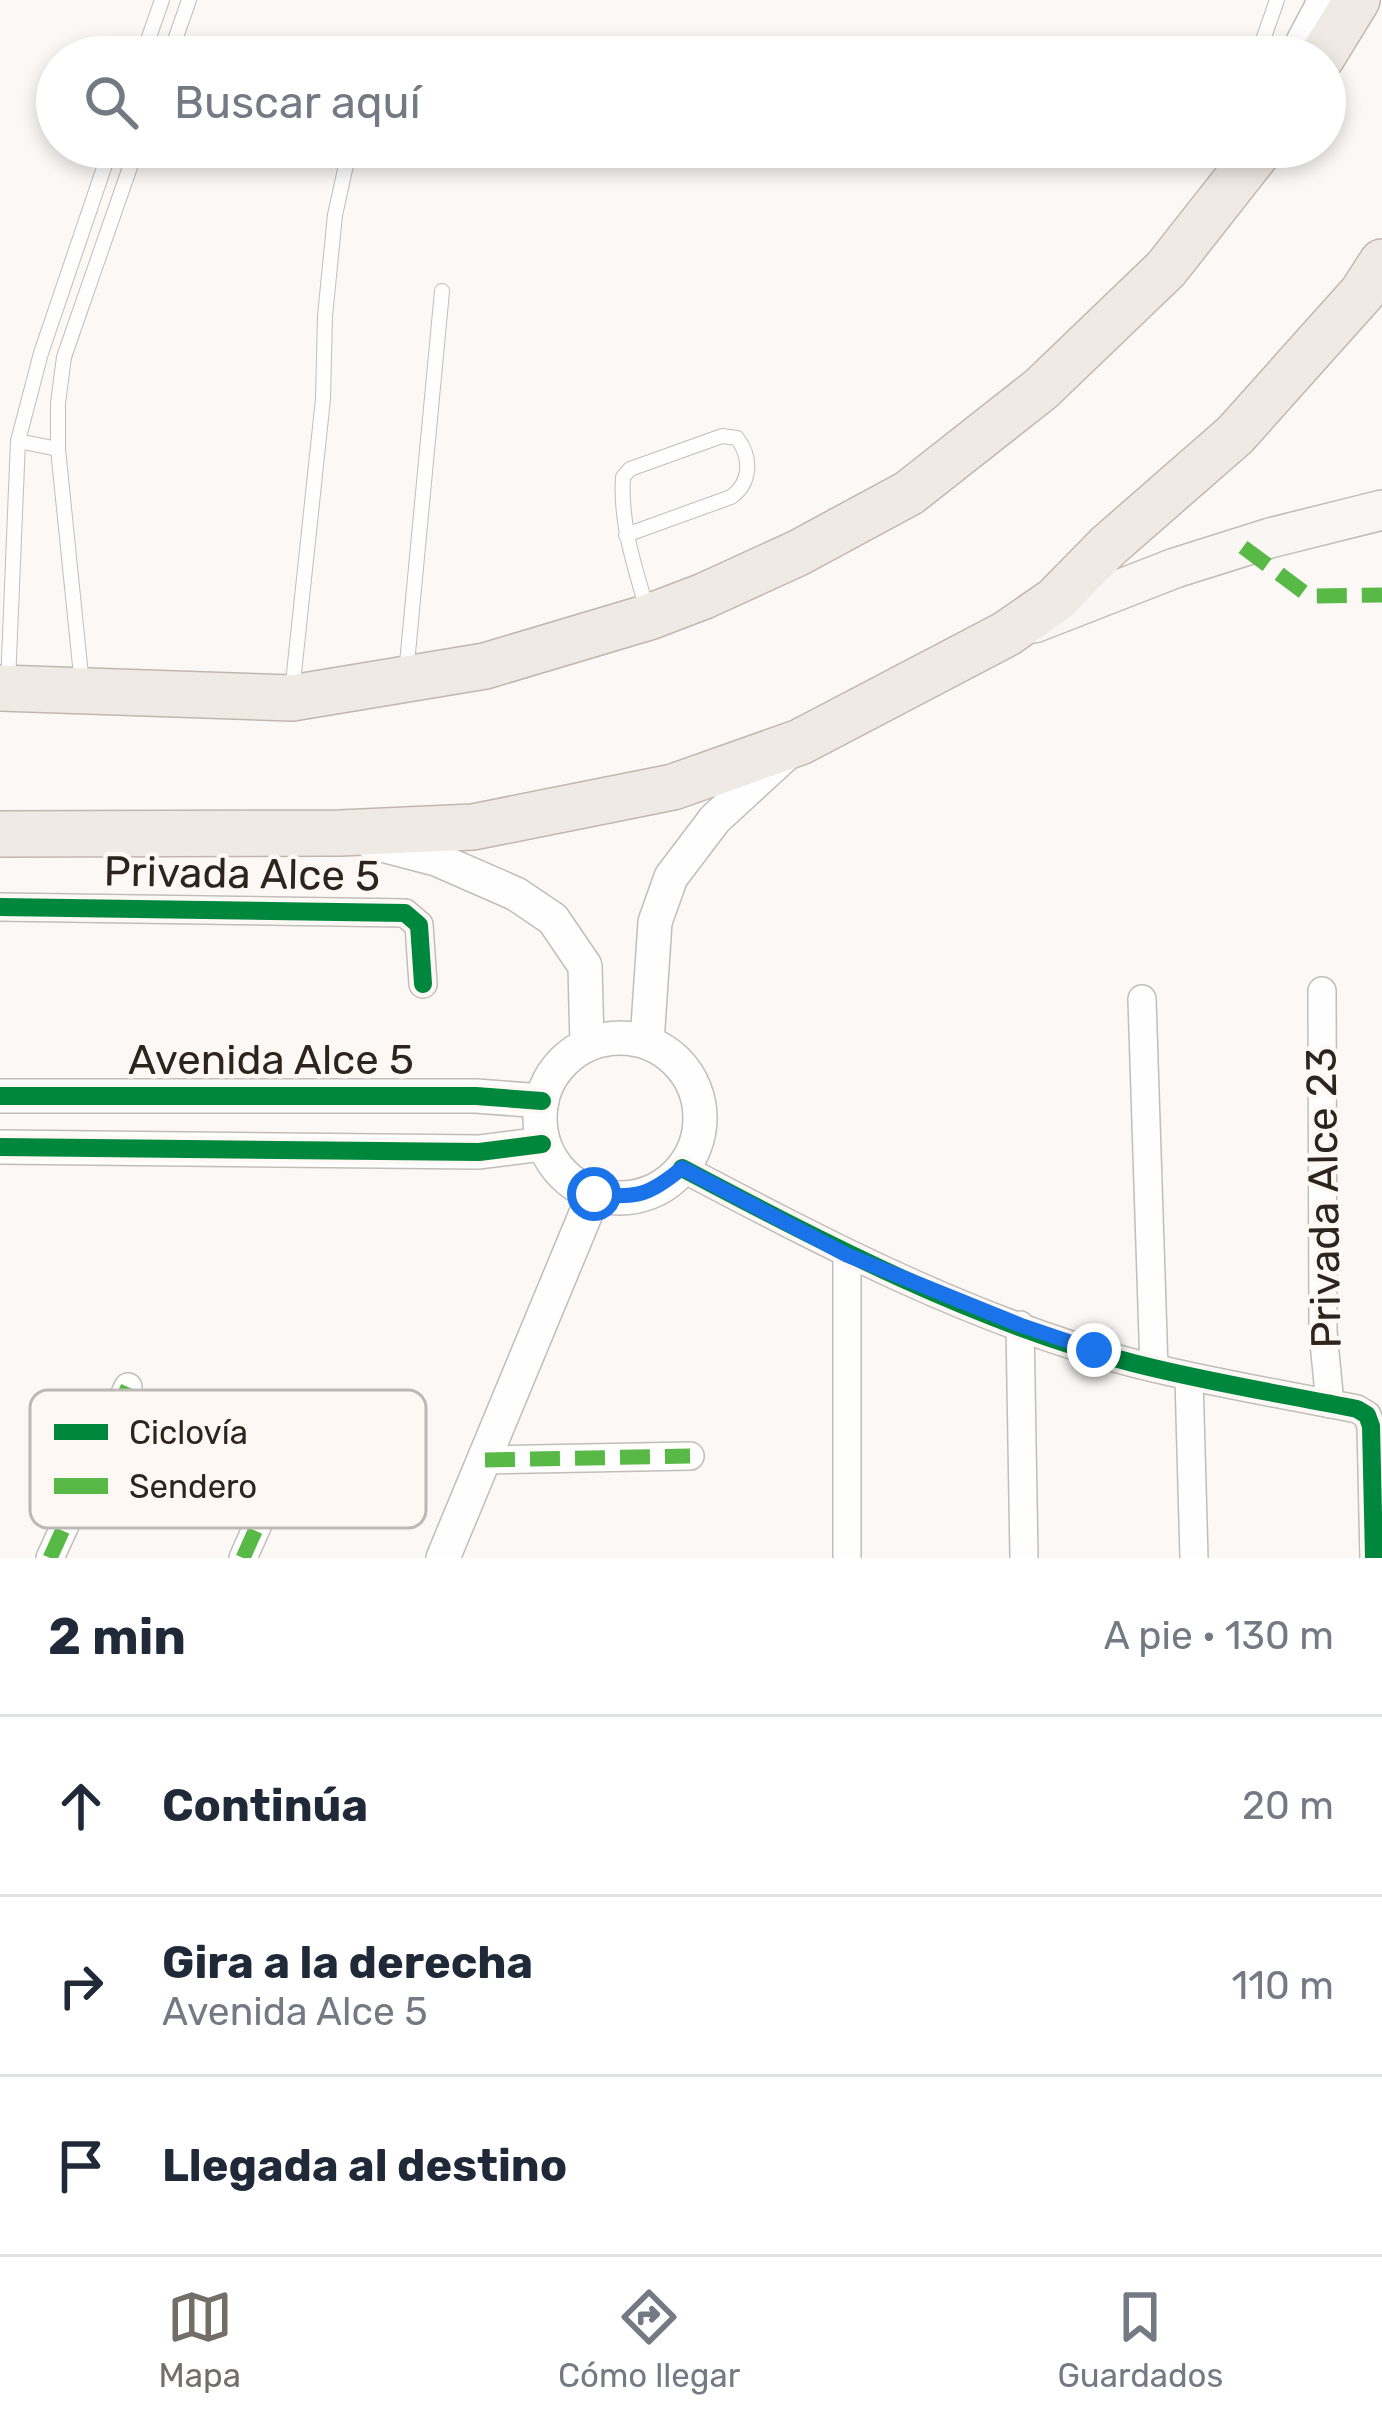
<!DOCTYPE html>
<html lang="es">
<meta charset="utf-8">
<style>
:root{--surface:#fff;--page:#f6f6f7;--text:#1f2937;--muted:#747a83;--line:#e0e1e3;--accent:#746e69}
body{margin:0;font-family:Rubik,sans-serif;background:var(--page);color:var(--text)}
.stop{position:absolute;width:36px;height:36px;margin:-27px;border:9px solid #1a73e8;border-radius:50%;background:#fff}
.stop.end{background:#1a73e8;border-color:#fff;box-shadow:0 3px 12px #0008}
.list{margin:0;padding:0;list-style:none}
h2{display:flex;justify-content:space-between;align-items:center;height:156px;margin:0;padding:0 48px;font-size:51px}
h2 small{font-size:39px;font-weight:400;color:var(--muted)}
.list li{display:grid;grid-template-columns:78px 1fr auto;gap:36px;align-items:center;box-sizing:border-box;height:180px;padding:0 48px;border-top:3px solid var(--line)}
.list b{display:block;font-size:45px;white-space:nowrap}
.list p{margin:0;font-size:39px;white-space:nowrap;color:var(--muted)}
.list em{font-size:39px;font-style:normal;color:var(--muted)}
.icon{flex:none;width:66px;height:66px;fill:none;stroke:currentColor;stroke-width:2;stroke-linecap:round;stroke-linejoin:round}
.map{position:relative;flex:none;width:1382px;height:1558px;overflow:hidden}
.search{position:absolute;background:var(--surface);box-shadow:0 6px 18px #0003;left:36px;right:36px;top:36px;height:132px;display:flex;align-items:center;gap:30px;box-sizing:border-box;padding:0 42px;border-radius:66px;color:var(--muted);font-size:45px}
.sheet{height:696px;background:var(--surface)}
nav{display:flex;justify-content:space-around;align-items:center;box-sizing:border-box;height:168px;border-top:3px solid var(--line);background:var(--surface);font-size:33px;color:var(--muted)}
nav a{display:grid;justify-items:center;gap:6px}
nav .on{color:var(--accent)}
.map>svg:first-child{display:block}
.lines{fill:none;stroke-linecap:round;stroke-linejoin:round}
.service-casing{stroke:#c2bdb8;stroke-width:16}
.minor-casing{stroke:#c2bdb8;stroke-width:30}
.tertiary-casing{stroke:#c2bdb8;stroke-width:36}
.secondary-casing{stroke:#c2bdb8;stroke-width:42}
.trunk-casing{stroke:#c1b7ae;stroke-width:48}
.service{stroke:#fefefe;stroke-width:14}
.minor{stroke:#fefefe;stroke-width:27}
.tertiary{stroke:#fefefe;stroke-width:33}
.secondary{stroke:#f9f6f4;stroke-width:39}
.trunk{stroke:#f0eae4;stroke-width:45}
.quiet{stroke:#58b947;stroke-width:15;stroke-dasharray:30 15;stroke-linecap:butt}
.cycleway-casing{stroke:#fdf8f4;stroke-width:26}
.cycleway{stroke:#00873e;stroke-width:18}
.route{stroke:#1a73e8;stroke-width:15}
.labels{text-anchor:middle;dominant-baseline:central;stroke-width:9;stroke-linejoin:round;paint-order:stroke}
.street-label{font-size:42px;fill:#2c241d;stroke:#fdf8f4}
.key{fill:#fdf8f4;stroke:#beb8b4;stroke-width:3}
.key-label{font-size:33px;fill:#2c241d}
</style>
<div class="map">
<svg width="1382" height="1558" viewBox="0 0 1382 1558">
<rect width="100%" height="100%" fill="#fbf8f6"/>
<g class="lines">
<g class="service-casing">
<g id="service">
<polyline points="142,57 162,0"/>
<polyline points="169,57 189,0"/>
<polyline points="1269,57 1264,37 1277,0"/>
<polyline points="18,441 58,449"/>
<path d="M 626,535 L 731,497 C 751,483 752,458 737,438 L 722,436 L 630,469 L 623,477 C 620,523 634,565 647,609"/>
<polyline points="406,674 442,291"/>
<polyline points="8,683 18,441 41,353 111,147"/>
<polyline points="82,685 58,449 58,403 64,357 137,147"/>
<polyline points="292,692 323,399 325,316 335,215 350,147"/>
</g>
</g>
<g class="minor-casing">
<g id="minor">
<polyline points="0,907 405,913 419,925 423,984"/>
<polyline points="1322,991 1323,1332 1330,1404"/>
<polyline points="1142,999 1154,1368"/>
<path d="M 682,1168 C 826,1244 975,1322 1133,1363 C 1207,1382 1282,1394 1357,1409 L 1367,1415 L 1371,1426 L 1374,1558"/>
<polyline points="847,1255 847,1558"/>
<polyline points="1020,1325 1024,1558"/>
<polyline points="1189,1378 1194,1558"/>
<polyline points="485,1460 690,1456"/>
<polyline points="50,1558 128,1387"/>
<polyline points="243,1558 304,1421"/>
</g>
</g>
<g class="tertiary-casing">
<g id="tertiary">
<polyline points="1295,57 1325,0"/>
<polyline points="371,842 436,859 516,894 553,919 585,966 587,1044"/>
<circle cx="620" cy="1118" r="80"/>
<polyline points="647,1042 655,922 671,877 715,819 788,752"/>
<polyline points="0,1096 476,1096 542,1101"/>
<polyline points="0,1147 479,1152 542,1144"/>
<polyline points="443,1558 594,1194"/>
</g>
</g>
<g class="secondary-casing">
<polyline id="secondary" points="1034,623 1175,568 1270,538 1382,510"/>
</g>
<g class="trunk-casing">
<g id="trunk">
<polyline points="1322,57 1357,0"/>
<polyline points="0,688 292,698 485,666 649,617 704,596 798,553 909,493 1041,389 1166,269 1262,147"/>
<polyline points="0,834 340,833 473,827 673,787 800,742 1006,634 1055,600 1108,546 1235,435 1362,293 1382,262"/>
</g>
</g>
<use href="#service" class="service"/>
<use href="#minor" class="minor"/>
<use href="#tertiary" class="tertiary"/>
<use href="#secondary" class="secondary"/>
<use href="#trunk" class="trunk"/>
<g class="quiet">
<polyline points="1243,547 1309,596 1382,595"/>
<polyline points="485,1460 690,1456"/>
<polyline points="50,1558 128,1387"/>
<polyline points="243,1558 304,1421"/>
</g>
<g class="cycleway-casing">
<g id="cycleway">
<polyline points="0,907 405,913 419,925 423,984"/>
<polyline points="0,1096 476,1096 542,1101"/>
<polyline points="0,1147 479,1152 542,1144"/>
<path d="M 682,1168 C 826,1244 975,1322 1133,1363 C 1207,1382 1282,1394 1357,1409 L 1367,1415 L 1371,1426 L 1374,1558"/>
</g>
</g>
<use href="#cycleway" class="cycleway"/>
</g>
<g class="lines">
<path class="route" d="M 594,1194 C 636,1199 650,1195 682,1168 L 847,1255 L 1020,1325 L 1094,1350"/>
</g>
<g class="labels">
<g class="street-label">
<text transform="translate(242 874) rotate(1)">Privada Alce 5</text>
<text x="271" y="1060">Avenida Alce 5</text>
<text transform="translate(1324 1198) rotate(-91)">Privada Alce 23</text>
</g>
</g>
<rect x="30" y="1390" width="396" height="138" rx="18" class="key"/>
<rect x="54" y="1424" width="54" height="16" fill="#00873e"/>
<rect x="54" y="1478" width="54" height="16" fill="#58b947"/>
<g class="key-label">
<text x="129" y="1444">Ciclovía</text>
<text x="129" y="1498">Sendero</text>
</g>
</svg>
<div class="stop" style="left:594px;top:1194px"></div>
<div class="stop end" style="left:1094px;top:1350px"></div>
<div class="search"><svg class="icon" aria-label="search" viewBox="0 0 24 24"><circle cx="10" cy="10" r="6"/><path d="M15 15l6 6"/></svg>Buscar aquí</div>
</div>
<section class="sheet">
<h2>2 min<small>A pie · 130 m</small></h2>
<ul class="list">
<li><svg class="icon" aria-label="ahead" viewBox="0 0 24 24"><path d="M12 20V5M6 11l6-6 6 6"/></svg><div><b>Continúa</b></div><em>20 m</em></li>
<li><svg class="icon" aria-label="right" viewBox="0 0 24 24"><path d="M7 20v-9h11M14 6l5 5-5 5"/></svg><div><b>Gira a la derecha</b><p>Avenida Alce 5</p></div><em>110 m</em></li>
<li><svg class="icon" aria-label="arrive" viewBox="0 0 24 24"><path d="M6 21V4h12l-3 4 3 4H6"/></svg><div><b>Llegada al destino</b></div></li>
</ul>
</section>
<nav>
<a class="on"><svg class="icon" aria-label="map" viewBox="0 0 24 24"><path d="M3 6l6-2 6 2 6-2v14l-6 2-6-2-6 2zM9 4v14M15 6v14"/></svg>Mapa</a>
<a><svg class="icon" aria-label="directions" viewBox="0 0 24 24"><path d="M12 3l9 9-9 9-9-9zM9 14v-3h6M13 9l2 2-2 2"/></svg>Cómo llegar</a>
<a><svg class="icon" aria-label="saved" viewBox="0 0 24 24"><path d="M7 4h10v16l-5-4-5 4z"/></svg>Guardados</a>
</nav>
